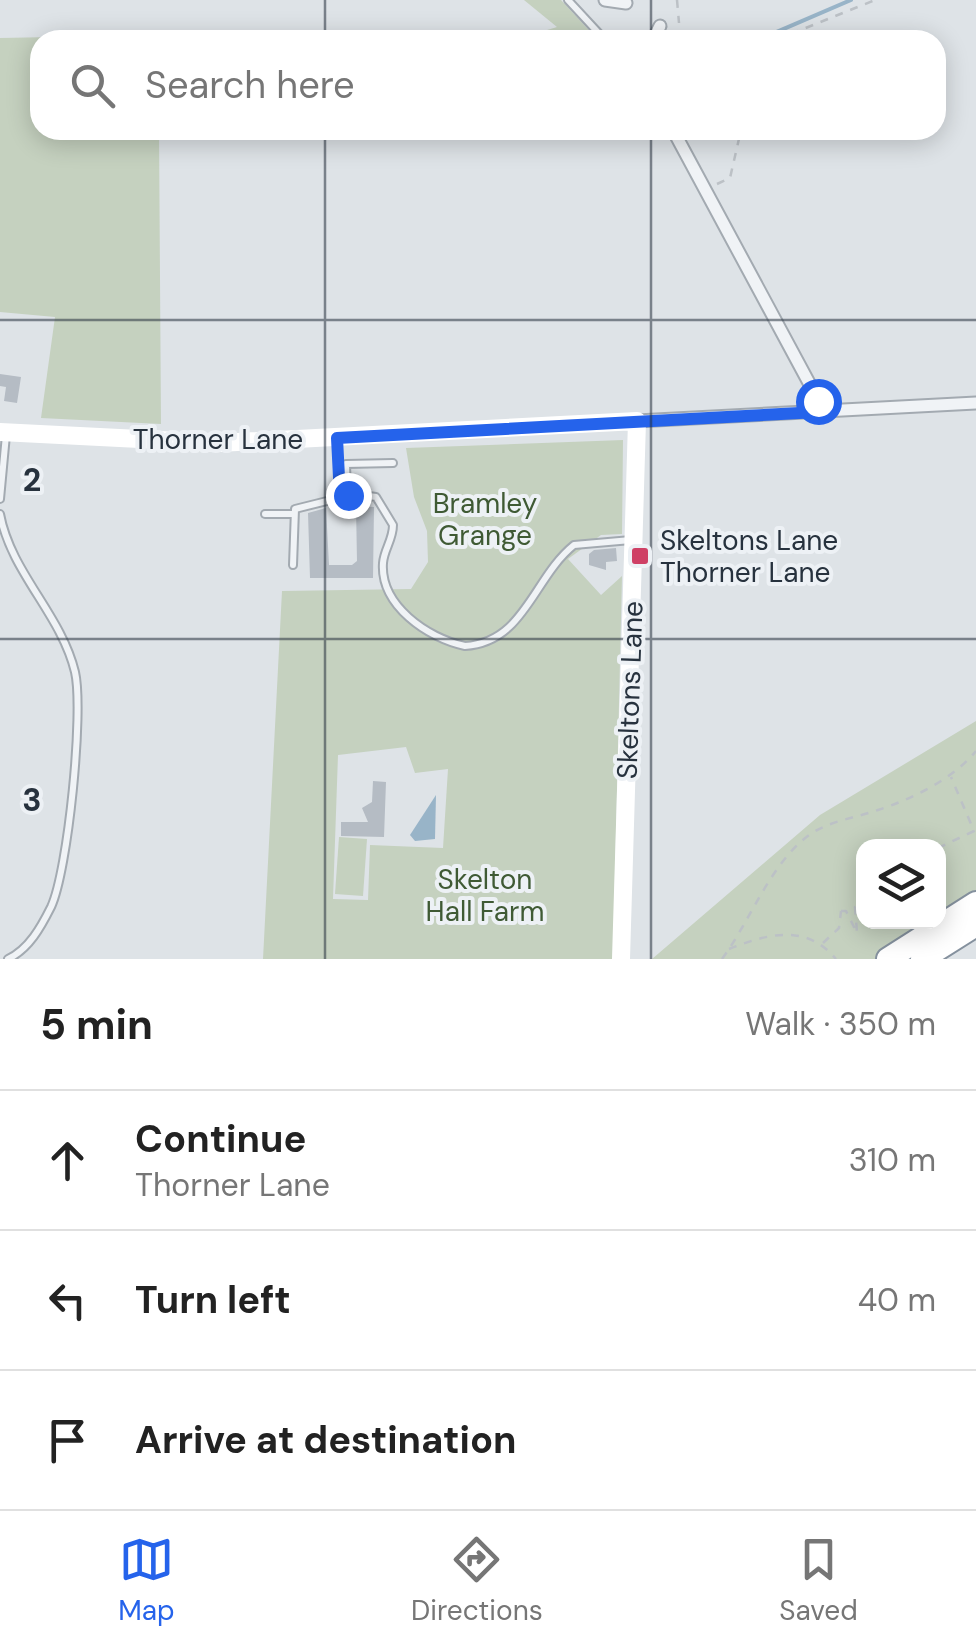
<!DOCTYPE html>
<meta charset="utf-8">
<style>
:root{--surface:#fff;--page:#f2f2f2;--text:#222;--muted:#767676;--line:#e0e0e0;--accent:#2563eb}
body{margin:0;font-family:"DM Sans",sans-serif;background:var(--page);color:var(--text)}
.controls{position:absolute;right:30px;bottom:30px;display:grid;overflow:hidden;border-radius:20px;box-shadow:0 5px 25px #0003}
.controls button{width:90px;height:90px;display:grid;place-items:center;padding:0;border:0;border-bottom:2px solid var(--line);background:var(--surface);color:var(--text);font:50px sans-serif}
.stop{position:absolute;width:30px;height:30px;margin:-22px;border:8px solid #2563eb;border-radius:50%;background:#fff}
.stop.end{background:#2563eb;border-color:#fff;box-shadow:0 2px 10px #0008}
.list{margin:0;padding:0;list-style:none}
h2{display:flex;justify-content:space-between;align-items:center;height:130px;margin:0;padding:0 40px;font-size:42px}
h2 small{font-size:32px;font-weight:400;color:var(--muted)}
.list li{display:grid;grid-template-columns:65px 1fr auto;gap:30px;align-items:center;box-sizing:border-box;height:140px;padding:0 40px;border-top:2px solid var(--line)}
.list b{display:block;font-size:38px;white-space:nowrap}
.list p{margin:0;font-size:32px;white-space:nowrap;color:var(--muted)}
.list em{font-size:32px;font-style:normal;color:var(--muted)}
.icon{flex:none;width:55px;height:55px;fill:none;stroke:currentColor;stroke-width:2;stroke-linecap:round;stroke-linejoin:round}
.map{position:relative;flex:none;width:976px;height:959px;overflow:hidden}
.search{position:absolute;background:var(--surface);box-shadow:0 5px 25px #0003;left:30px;right:30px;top:30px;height:110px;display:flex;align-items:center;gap:25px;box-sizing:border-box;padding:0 35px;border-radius:30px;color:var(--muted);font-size:38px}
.sheet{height:550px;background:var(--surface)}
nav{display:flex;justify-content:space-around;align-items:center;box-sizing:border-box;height:140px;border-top:2px solid var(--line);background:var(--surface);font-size:28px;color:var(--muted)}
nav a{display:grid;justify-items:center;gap:5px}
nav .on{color:var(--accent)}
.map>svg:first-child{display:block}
.green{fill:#c5d1bf;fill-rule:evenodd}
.water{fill:#98b4c8}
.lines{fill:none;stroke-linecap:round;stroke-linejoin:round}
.stream{stroke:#98b4c8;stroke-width:4}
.building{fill:#b5bcc4}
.lane-casing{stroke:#a3aab1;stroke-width:10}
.street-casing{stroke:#a3aab1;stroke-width:15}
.highway-casing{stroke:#85919e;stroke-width:26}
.path{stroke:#bcc1c6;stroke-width:2.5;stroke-dasharray:8 8;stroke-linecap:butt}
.lane{stroke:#f0f3f6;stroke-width:6}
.street{stroke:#f0f3f6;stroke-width:11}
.secondary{stroke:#fff;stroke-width:18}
.highway{stroke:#fff;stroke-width:22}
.route{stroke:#2563eb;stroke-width:12}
.grid{fill:none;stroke:#27323e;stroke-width:2.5;stroke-opacity:0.55}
.poi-dot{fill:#cf4065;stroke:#edf1f5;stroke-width:4}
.labels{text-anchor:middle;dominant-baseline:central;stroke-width:8;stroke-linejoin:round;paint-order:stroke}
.street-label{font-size:28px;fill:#27323e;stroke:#edf1f5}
.park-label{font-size:28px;fill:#3f5a34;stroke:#edf1f5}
.poi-label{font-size:28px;fill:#27323e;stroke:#edf1f5;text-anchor:start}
.grid-label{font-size:32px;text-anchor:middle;font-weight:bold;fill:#27323e;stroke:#edf1f5;stroke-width:8;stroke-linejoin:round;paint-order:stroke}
</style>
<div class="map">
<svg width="976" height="959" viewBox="0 0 976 959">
<rect width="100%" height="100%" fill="#dee3e7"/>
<g class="green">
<polygon points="524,0 561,0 598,40 514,40 557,27"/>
<polygon points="159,35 159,40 40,40 40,130 159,130 161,424 41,418 55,317 0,312 0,38"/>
<path d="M 623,440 L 622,534 L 601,535 L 568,559 L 601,595 L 622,576 L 613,959 L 263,959 L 282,591 L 411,589 L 428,562 L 427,531 L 414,497 L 406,448 ZM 406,747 L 415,773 L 448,769 L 443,848 L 370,845 L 368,900 L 333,899 L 338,755 Z"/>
<polygon points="976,721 976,895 939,918 938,846 864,846 864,922 933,922 906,959 652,959 820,815"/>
<polygon points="339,837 367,839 363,896 335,894"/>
</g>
<polygon class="water" points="436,795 435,839 415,841 410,835"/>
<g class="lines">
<polyline class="stream" points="758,40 851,0"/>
</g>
<g class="building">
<polygon points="0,374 21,377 17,403 4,401 6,387 0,386"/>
<polygon points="356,506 374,507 373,578 310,578 308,513 326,508 329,565 352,565 357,561"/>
<polygon points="616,548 617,561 606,562 606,570 589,565 589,554 594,550"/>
<polygon points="373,781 386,782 384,837 341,836 341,822 368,822 362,808 372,802"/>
</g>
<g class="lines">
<g class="lane-casing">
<g id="lane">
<polyline points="568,0 605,40"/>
<polyline points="339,472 340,497"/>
<polyline points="347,495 346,464 393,463"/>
<polyline points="0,499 6,435"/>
<path d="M 0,514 C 11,573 61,614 75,672 C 84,711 68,871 51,907 C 41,927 29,949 8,959"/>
<polyline points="265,514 293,514"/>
<path d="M 293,565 L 295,509 L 355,494 L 376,497 L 393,525 C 393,540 384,549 383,563 C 380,605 427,638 465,646 C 525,642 533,578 574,545 L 631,540"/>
</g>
</g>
<g class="street-casing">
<g id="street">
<polyline points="605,0 626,3"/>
<polyline points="653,40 660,26"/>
<polyline points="673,130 815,394 818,412"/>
<polyline points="637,421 976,403"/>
</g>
</g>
<g class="highway-casing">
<g id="highway">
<polyline points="888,959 976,903"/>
<polyline points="922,959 976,925"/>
</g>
</g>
<g class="path">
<polyline points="677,0 679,23"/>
<polyline points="776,40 875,0"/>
<polyline points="717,184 730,178 741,130"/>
<polyline points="938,848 974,831 951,777"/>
<polyline points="841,911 846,911 857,933 855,907 864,909"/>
<polyline points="823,943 839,928 841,911"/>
<path d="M 729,949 C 767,934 806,923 836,959"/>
<path d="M 722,959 C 751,920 771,861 812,833 C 833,820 855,818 878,810 C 912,799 953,779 976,751"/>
</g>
<use href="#lane" class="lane"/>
<use href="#street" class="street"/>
<polyline class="secondary" points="0,432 219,443 637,421 621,959"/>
<use href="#highway" class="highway"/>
</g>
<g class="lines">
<polyline class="route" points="348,495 340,497 337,438 818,412 818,401"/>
</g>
<path class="grid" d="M 325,0 L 325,40M 651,0 L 651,40M 325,130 L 325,959M 651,130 L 651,959M 0,320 L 976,320M 0,639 L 976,639"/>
<rect class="poi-dot" x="630" y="546" width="20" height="20" rx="5"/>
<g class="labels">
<g class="street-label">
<text x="218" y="439">Thorner Lane</text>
<text transform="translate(630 690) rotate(-88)">Skeltons Lane</text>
</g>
<g class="park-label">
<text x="485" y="503">Bramley<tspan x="485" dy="32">Grange</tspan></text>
<text x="485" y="879">Skelton<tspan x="485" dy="32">Hall Farm</tspan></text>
</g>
<g class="poi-label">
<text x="660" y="540">Skeltons Lane<tspan x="660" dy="32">Thorner Lane</tspan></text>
</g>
</g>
<g class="grid-label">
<text x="32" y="491">2</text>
<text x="32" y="811">3</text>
</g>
</svg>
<div class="controls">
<button><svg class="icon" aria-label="layers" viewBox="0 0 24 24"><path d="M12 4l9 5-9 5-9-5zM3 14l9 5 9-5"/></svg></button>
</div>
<div class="stop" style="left:818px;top:401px"></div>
<div class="stop end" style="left:348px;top:495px"></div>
<div class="search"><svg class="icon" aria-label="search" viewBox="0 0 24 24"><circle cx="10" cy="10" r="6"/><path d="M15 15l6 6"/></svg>Search here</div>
</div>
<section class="sheet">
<h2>5 min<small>Walk · 350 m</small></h2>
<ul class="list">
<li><svg class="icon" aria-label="ahead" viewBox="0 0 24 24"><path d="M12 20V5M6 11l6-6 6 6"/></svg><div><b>Continue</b><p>Thorner Lane</p></div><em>310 m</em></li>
<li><svg class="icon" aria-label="left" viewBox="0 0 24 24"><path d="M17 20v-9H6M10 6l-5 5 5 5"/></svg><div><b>Turn left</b></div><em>40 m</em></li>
<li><svg class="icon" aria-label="arrive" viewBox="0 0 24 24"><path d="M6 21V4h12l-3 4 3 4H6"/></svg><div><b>Arrive at destination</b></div></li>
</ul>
</section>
<nav>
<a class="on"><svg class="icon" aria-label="map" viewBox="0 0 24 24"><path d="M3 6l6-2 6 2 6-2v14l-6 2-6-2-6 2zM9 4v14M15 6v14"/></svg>Map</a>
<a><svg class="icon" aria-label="directions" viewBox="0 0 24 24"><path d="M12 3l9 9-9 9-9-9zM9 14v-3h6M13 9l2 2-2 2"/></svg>Directions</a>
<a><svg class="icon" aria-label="saved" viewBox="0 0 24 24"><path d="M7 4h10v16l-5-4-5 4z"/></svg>Saved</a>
</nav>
